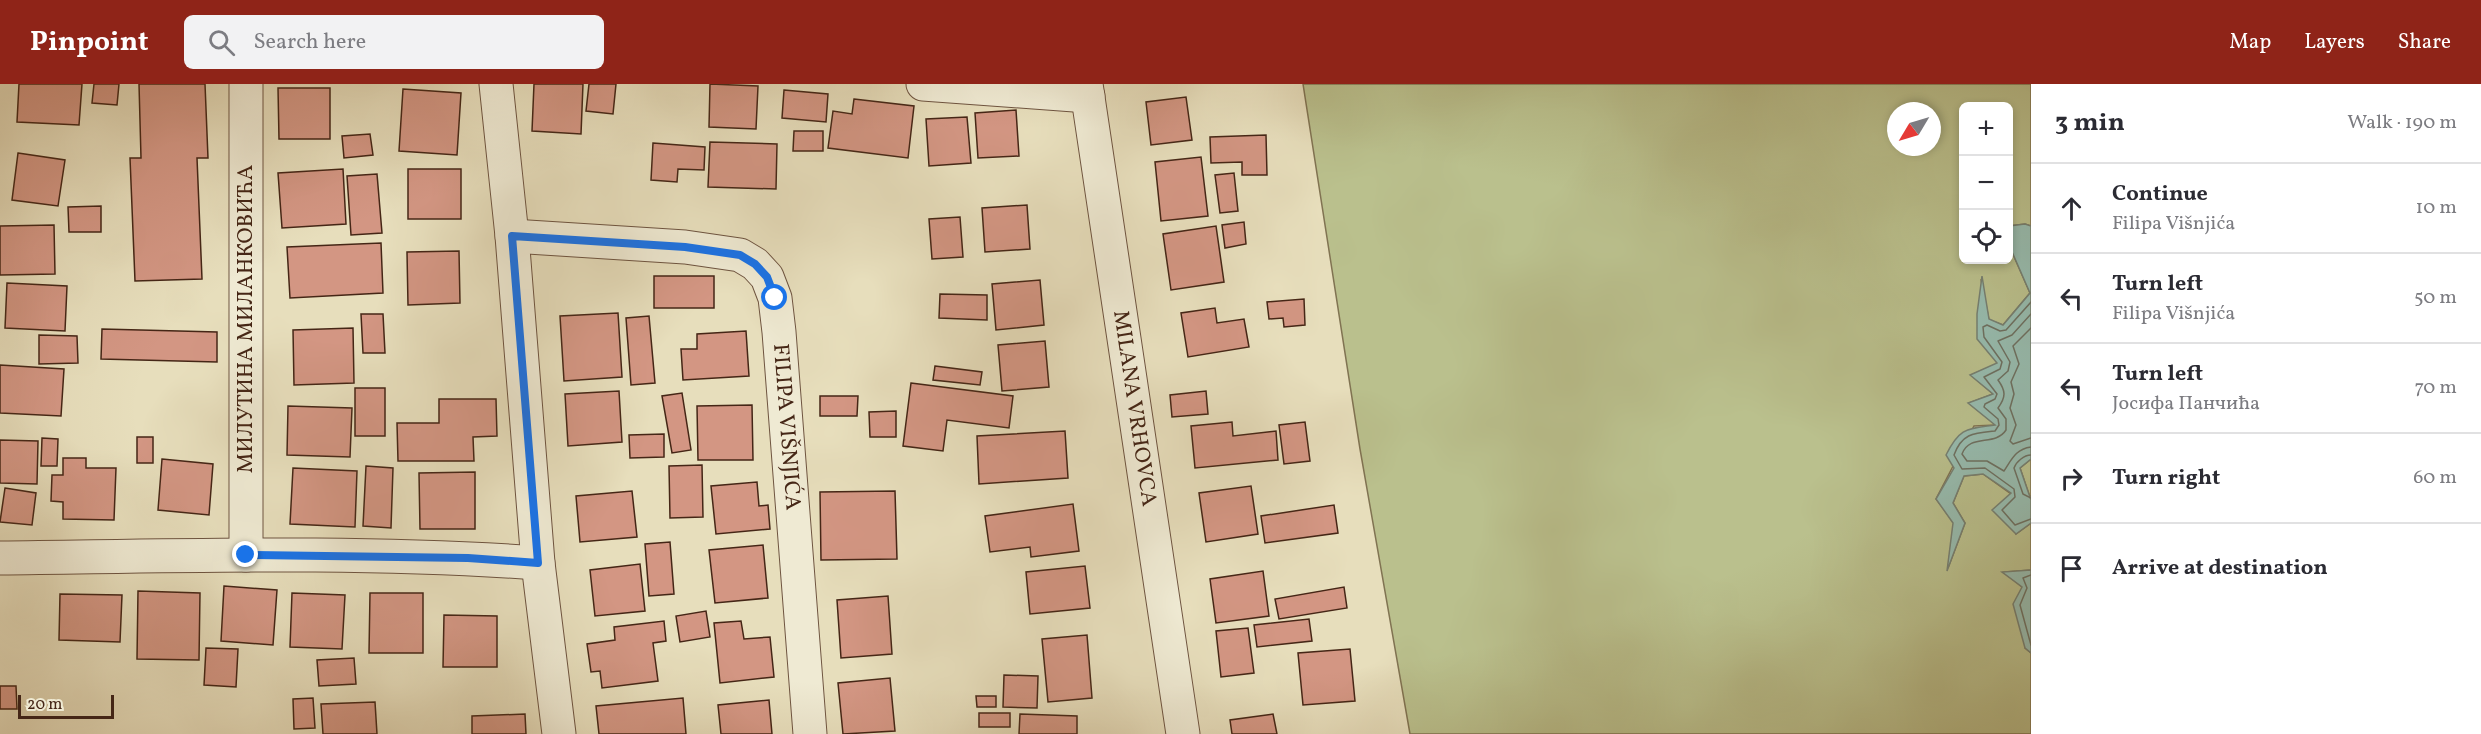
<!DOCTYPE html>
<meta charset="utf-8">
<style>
:root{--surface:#fff;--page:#f2f2f3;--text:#2b2b33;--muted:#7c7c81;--line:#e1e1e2;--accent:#8f2418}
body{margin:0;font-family:Vollkorn,serif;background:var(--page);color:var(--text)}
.controls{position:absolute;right:18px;top:18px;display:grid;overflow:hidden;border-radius:9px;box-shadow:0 3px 9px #0003}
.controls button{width:54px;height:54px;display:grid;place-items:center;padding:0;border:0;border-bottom:2px solid var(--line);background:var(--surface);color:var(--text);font:30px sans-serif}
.compass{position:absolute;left:1887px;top:18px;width:54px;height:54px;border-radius:50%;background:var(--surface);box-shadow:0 3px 9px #0003;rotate:232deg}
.scale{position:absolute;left:18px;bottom:15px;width:96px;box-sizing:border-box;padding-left:6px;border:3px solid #452616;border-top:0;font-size:16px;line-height:21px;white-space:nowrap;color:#452616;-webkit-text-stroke:4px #efead3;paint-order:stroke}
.stop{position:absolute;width:18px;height:18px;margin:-14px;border:4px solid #1a73e8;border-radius:50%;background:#fff}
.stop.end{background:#1a73e8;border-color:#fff;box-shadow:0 2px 6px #0008}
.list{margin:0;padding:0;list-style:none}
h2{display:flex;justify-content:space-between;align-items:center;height:78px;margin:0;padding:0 24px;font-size:26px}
h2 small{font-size:20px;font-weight:400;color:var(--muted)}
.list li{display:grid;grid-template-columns:39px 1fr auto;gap:18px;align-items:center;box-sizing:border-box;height:90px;padding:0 24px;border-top:2px solid var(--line)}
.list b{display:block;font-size:22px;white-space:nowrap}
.list p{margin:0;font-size:20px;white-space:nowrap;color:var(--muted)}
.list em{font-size:20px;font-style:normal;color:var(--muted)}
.icon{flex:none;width:33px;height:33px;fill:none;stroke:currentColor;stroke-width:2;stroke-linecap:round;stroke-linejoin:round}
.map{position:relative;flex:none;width:2031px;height:650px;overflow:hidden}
header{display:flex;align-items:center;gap:36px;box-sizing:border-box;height:84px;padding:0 30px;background:var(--accent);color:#fff}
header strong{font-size:28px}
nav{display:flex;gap:33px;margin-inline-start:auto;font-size:21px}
.search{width:420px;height:54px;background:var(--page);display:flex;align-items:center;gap:15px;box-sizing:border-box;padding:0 21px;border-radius:9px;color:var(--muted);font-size:22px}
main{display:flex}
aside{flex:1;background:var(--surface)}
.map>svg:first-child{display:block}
.green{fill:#bac08d;stroke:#807352;stroke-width:1.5;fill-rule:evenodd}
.water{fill:#97bcaf;stroke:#768072;stroke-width:1.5}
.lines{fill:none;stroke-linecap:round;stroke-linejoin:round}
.shore{stroke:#6e7162;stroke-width:1.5}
.building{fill:#d39683;stroke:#452616;stroke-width:1.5}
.street-casing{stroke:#6e5440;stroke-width:35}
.street{stroke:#efead3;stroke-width:33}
.route{stroke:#1a73e8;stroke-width:8}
.labels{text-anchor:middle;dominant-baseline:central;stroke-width:5;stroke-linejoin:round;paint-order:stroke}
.street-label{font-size:22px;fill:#452616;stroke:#efead3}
</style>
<header>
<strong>Pinpoint</strong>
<div class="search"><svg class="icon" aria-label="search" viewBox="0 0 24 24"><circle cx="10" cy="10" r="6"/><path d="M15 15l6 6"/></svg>Search here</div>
<nav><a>Map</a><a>Layers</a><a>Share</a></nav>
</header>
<main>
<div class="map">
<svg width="2031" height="650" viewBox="0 0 2031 650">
<rect width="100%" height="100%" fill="#e7debc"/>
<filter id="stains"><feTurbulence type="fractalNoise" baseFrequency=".00333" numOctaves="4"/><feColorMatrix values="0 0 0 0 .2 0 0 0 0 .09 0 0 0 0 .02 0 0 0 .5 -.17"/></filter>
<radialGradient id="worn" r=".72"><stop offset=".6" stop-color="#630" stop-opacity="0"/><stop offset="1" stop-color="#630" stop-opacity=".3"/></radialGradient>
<g class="green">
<path d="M 1303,0 L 2031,0 L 2031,142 L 2025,140 L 2009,142 L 2008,22 L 1964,22 L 1964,176 L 2008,176 L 2009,161 L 2030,209 L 2003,241 L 1989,236 L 1981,195 L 1997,280 L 1971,291 L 1993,310 L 1969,319 L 1996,341 L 1974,342 L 1936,415 L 1954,439 L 1948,484 L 1965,439 L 1953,419 L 1964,392 L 1983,390 L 2011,410 L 2016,450 L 2031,439 L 2031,486 L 2004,488 L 2022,503 L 2025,564 L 2031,569 L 2031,650 L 1410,650 L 1360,365 ZM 1896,27 L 1932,27 L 1932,63 L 1896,63 Z"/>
<polygon points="2031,375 2031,416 2020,384"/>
</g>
<g class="water">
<path d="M 2025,140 L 2031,142 L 2031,375 L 2020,384 L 2031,416 L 2031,439 L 2016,450 L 1992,426 L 2011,409 L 1983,390 L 1964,392 L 1953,419 L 1965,439 L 1947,487 L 1953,439 L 1936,415 L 1954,384 L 1946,371 C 1960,343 1967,345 1995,341 L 1968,319 L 1993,310 L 1970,291 L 1997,279 L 1977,255 L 1977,230 L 1982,192 L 1989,235 L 2003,241 L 2030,209 L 2009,161 L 2009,142 Z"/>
<polygon points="2031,486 2031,569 2025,564 2013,520 2022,503 2002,488"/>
</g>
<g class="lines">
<g class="shore">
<path d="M 2031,218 L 2006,246 L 2000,247 L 1987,241 L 1983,243 L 1984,253 L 2002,278 L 2000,285 L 1984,293 L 1997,310 L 1995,315 L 1985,320 L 1984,323 L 1998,335 L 1999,341 L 1995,347 C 1974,349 1962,349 1954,371 L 1962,385 L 1985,384 L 2014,405 L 2015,413 L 2002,426 L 2015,441 L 2031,435"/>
<path d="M 2031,230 L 2012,251 L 1998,257 L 2010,278 L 2008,287 L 1998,296 C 2006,307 2006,313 1998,324 L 2006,335 L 2006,346 C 1995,363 1970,349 1962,370 L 1967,377 L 1987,377 L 2004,387 C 2011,377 2015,365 2031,363"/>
<polyline points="2031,244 2013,262 2019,280 2011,298 2014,310 2010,324 2016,341 2010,357 2013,360 2031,354"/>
<path d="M 2031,371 C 2024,371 2016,378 2014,384 L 2023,410 L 2031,414"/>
<polyline points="2031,491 2023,494 2027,504 2020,521 2031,561"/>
</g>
</g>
<g class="building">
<polygon points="19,0 82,0 79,41 17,38"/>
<polygon points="94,0 119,0 117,21 92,19"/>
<polygon points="139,0 205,0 208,74 197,74 202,195 135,197 130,74 141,74"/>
<polygon points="534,0 583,0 581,50 532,47"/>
<polygon points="589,0 616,0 613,30 586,27"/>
<polygon points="710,0 758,2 756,45 709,43"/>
<polygon points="278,4 330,4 330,55 279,55"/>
<polygon points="403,5 461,9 457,71 399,67"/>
<polygon points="784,6 828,10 826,38 782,34"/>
<polygon points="1186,13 1192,56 1151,61 1146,18"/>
<polygon points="854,15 914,22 908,74 828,64 833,27 852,30"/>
<polygon points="1016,26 1019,72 978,74 975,29"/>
<polygon points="967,33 971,79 929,82 926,35"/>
<polygon points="794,47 823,47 823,67 793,67"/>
<polygon points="370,50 373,71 344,74 342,52"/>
<polygon points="1266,51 1267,91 1242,91 1242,78 1211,79 1210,53"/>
<polygon points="710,58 777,60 776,105 708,103"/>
<polygon points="653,59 705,63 704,86 678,85 677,98 651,96"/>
<polygon points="18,69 65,76 58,122 12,116"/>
<polygon points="1201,73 1208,132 1161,137 1155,78"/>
<polygon points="343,85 346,140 282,144 278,89"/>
<rect x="408" y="85" width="53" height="50"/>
<polygon points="1234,89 1238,127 1220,129 1215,91"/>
<polygon points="377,90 382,149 351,151 347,92"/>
<polygon points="1027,121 1030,165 985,168 982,124"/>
<polygon points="101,122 101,148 69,148 68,123"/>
<polygon points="960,133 963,173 932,175 929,135"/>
<polygon points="1244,138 1246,160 1225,164 1222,141"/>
<polygon points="54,141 55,190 0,191 0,142"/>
<polygon points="1216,142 1224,198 1171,206 1163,150"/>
<polygon points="381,159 383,209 290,214 287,163"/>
<polygon points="459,167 460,219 408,221 407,168"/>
<rect x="654" y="192" width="60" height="32"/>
<polygon points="1040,196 1044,241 996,246 992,200"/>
<polygon points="7,199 67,202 65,247 5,244"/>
<polygon points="940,210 987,211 987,236 939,234"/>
<polygon points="1304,215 1305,241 1284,243 1283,234 1269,235 1267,218"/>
<polygon points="1215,224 1217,239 1244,235 1249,263 1188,273 1181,229"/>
<polygon points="618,229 622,293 564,297 560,232"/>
<polygon points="361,230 383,230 385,269 363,269"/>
<polygon points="649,232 655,299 631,301 626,234"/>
<polygon points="353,244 354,299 294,301 293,246"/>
<polygon points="102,245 217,248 217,278 101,275"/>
<polygon points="746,247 749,292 683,296 681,265 697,265 697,250"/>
<polygon points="39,251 77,252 78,279 39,280"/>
<polygon points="1045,257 1049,303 1002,307 998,261"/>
<polygon points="0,281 64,285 61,332 0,329"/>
<polygon points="935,282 982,288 980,301 933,296"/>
<polygon points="911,299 1013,312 1009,344 947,336 943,367 903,362"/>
<rect x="355" y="304" width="30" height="48"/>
<polygon points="619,307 622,358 568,362 565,310"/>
<polygon points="1206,307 1208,330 1172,333 1170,311"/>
<polygon points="682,309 691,366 672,369 662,312"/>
<polygon points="820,312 858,312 857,332 820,332"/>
<polygon points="439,315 496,315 497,352 473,353 474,377 398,377 397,339 439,339"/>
<polygon points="752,321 753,376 698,376 697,322"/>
<polygon points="288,322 352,324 350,373 287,371"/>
<polygon points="896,327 896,353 870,353 869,328"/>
<polygon points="1232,338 1233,352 1276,347 1278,376 1195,384 1191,342"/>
<polygon points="1305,338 1310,377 1284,380 1279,341"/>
<polygon points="1065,347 1068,394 979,400 977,352"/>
<polygon points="664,350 664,373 630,374 629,351"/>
<rect x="137" y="353" width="16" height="26"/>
<polygon points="42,354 58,355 57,382 41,382"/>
<polygon points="0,356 38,357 37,400 0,399"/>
<polygon points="63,374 86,374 86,384 116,384 114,436 63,435 63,418 51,417 52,391 63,391"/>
<polygon points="162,375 213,380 209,431 158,426"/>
<polygon points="702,381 703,433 670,434 669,382"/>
<polygon points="366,382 393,384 391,444 363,442"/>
<polygon points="293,384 357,387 355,443 290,440"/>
<polygon points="475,388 475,445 420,445 419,389"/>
<polygon points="757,398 759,422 768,421 770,445 716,450 711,402"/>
<polygon points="1251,402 1258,450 1206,458 1199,409"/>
<polygon points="5,404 36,409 32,441 0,438"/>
<polygon points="632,407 637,453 580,458 576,412"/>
<polygon points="895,407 897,475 821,476 820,408"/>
<polygon points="1073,420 1079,467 1031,473 1030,463 990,468 985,432"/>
<polygon points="1334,421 1338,449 1265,459 1261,432"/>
<polygon points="670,458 674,510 649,512 645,460"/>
<polygon points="763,461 768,514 715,519 709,466"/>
<polygon points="640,480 645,527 595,532 590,486"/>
<polygon points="1085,482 1090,524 1030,530 1026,488"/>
<polygon points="1263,487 1269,532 1216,539 1210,495"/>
<polygon points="224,502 277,506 273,561 221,557"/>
<polygon points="1344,503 1347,524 1279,535 1275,515"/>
<polygon points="138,507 200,509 199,576 137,575"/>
<polygon points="292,509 345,511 342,565 290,563"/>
<polygon points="370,509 423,509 423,569 369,569"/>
<polygon points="60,510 122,511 120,558 59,556"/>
<polygon points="888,512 892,570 841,574 837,516"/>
<polygon points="706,527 710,553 680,558 676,532"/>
<polygon points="444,531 497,532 497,583 443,583"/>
<polygon points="1309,535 1312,557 1257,563 1254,541"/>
<polygon points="664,537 666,557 653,559 658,597 602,604 600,587 591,588 587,560 615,556 614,543"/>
<polygon points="741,537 744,555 770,553 774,593 720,599 714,539"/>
<polygon points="1248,544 1254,589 1221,593 1216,547"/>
<polygon points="1087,551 1092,614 1048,618 1042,555"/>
<polygon points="206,564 238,565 236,603 204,601"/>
<polygon points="1350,565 1355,617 1303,621 1298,569"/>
<polygon points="354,574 356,600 319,602 317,576"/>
<polygon points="1004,591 1038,592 1037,624 1003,623"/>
<polygon points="890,594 895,647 843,650 838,599"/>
<polygon points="0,602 16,602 17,625 0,625"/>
<polygon points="976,612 996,612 996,623 977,623"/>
<polygon points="313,614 315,644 294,645 293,615"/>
<polygon points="683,614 686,650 599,650 596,622"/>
<polygon points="769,616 772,650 721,650 718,621"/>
<polygon points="375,618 377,650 323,650 321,620"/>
<rect x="979" y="629" width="31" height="14"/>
<polygon points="525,630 526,650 472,650 472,632"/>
<polygon points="1020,630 1077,632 1077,650 1019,650"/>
<polygon points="1273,630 1277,650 1232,650 1230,636"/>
</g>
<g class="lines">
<g class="street-casing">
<g id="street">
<polyline points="246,0 246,471"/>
<polyline points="496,0 512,152 538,479 559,650"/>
<polyline points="923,0 1088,12"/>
<path id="s1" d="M 1086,0 L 1183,650"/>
<path id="s2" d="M 512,152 L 685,163 L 740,171 L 755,180 L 767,193 L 775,214 L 779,248 L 810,650"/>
<path d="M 0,474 C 179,472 359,466 538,479"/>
</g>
</g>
<use href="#street" class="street"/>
</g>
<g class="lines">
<polyline class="route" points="246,471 468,474 538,479 512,152 685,163 740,171 755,180 767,193 775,214"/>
</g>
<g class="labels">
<g class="street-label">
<text transform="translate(246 235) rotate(-90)">МИЛУТИНА МИЛАНКОВИЋА</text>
<text stroke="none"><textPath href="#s1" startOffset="328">MILANA VRHOVCA</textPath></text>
<text stroke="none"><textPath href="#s2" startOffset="416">FILIPA VIŠNJIĆA</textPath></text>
</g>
</g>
<rect width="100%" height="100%" filter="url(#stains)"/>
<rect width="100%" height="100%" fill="url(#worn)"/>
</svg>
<div class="controls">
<button>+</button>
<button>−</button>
<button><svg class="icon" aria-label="locate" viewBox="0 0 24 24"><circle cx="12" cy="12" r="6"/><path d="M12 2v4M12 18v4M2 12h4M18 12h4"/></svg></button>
</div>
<svg class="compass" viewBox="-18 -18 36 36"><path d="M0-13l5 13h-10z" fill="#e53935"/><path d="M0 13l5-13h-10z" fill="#7c7c81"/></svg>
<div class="scale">20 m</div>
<div class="stop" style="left:775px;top:214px"></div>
<div class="stop end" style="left:246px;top:471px"></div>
</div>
<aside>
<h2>3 min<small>Walk · 190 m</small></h2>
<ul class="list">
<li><svg class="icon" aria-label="ahead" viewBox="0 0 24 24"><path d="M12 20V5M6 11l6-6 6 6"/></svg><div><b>Continue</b><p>Filipa Višnjića</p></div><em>10 m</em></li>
<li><svg class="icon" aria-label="left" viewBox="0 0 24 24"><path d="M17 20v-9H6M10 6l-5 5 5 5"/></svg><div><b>Turn left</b><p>Filipa Višnjića</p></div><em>50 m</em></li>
<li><svg class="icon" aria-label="left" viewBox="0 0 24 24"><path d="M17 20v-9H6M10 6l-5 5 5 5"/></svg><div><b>Turn left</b><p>Јосифа Панчића</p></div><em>70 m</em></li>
<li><svg class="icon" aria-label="right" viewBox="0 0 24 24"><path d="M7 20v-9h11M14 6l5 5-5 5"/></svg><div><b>Turn right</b></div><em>60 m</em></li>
<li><svg class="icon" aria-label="arrive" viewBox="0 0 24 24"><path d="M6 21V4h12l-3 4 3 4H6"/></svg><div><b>Arrive at destination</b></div></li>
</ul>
</aside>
</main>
